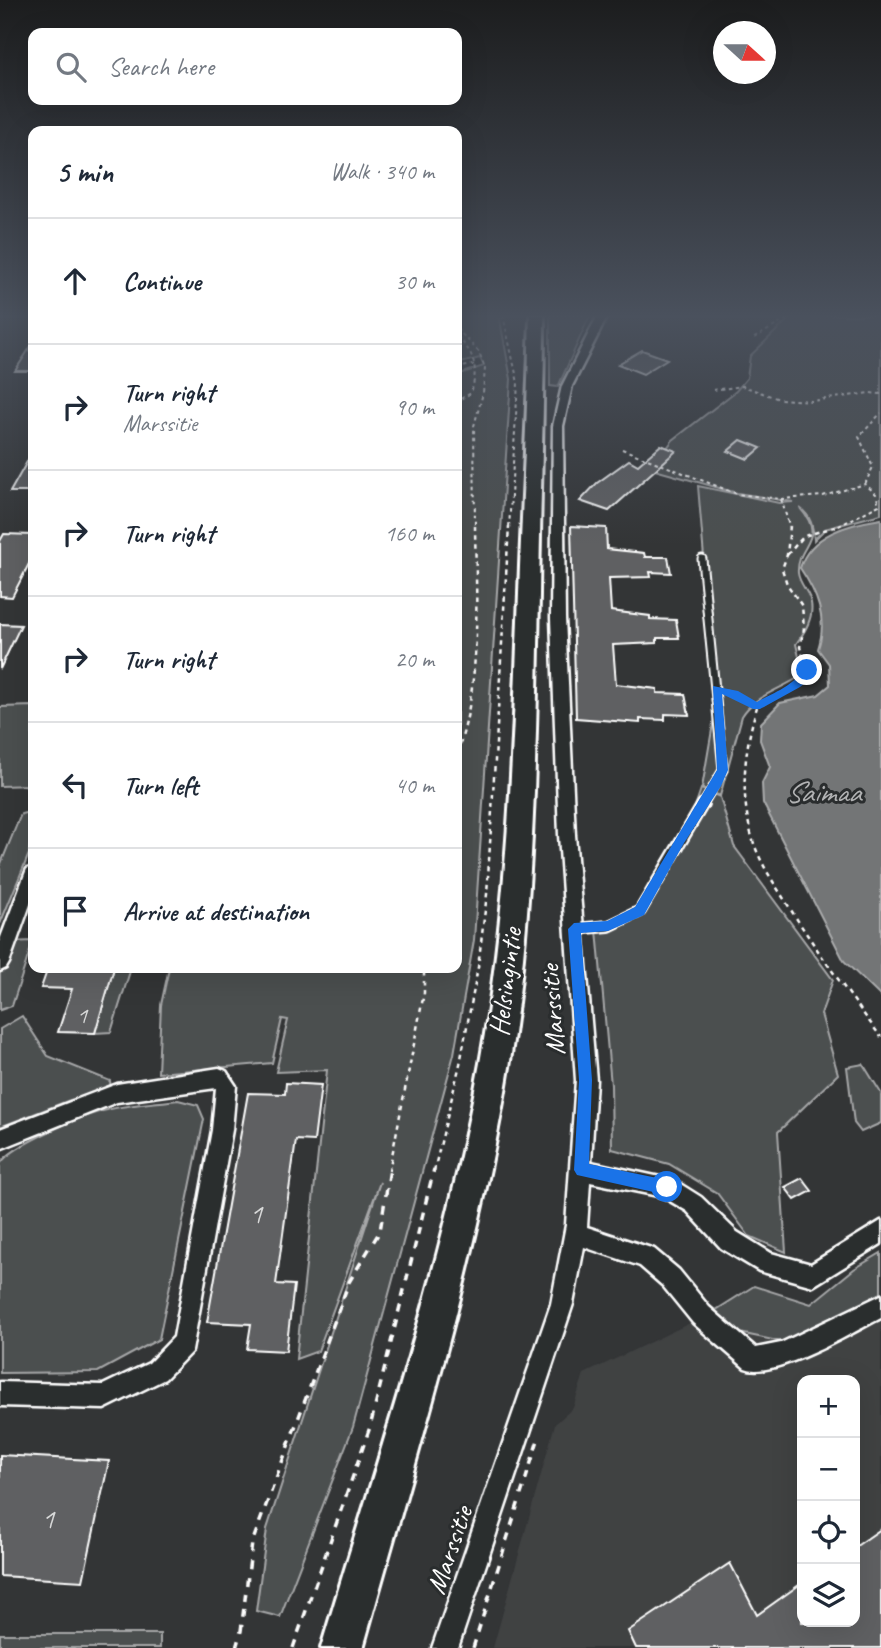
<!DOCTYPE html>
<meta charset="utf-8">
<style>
:root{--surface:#fff;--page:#f2f2f3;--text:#1f2937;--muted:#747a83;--line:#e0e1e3}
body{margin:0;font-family:Caveat,sans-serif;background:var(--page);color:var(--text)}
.controls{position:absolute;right:21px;bottom:21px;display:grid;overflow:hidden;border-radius:14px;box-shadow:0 7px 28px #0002}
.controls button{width:63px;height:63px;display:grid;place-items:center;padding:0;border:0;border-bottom:2px solid var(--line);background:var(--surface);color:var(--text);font:35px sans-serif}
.compass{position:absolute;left:713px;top:21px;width:63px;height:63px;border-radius:50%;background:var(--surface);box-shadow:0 7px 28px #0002;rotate:111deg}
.stop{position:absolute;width:21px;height:21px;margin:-16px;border:5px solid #1a73e8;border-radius:50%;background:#fff}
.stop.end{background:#1a73e8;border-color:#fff;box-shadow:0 2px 7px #0008}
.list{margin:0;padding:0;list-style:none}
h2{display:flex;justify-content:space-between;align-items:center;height:91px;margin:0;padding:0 28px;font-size:30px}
h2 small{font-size:23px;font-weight:400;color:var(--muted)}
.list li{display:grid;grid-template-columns:46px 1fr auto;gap:21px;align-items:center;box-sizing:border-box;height:126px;padding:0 28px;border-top:2px solid var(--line)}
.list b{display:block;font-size:26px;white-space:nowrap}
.list p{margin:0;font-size:23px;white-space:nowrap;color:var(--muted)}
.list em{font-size:23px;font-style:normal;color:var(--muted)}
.icon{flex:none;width:38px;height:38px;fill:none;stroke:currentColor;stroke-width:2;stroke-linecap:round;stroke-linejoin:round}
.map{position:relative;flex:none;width:881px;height:1648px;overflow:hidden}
.search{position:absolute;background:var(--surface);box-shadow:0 7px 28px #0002;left:28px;top:28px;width:434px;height:77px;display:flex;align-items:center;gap:18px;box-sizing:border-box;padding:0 24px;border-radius:14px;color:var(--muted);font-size:26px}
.panel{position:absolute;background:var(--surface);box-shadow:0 7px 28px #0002;left:28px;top:126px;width:434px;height:847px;border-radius:14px}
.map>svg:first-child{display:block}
.built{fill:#404243;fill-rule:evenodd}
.green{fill:#4c4f50;stroke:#a6a7a8;stroke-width:2}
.water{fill:#737576;stroke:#abacad;stroke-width:2}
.building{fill:#5f6162;stroke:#fff;stroke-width:2}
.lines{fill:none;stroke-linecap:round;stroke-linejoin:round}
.service-far1-casing{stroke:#fff;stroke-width:11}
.service-casing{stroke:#fff;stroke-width:14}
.minor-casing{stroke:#fff;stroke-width:5}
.primary-casing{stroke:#fff;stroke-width:6}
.path-far2{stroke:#fff;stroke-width:2;stroke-dasharray:3.5 3.5;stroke-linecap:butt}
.path-far1{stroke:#fff;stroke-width:2.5;stroke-dasharray:4.5 4.5;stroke-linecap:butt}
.path{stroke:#fff;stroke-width:3.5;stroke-dasharray:8 8;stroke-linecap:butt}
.service-far1{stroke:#2a2d2e;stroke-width:7}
.service{stroke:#2a2d2e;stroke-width:9}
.minor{fill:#2a2d2e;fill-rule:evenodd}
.primary{fill:#2a2d2e;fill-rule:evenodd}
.route{fill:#1a73e8}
.labels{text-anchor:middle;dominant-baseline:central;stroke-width:6;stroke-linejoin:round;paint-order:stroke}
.number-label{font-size:24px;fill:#d7d8d8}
.street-label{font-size:28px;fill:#fff;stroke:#2a2d2e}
.near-number-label{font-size:28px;fill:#d7d8d8}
.water-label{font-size:30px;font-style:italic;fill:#b2b3b4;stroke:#2a2d2e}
</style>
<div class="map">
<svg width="881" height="1648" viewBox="0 0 881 1648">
<rect width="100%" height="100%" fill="#333536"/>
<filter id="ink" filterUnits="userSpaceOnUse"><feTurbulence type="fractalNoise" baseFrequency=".0143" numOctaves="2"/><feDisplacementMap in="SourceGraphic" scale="14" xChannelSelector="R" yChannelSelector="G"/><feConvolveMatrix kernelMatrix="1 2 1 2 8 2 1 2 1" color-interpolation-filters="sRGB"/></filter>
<g filter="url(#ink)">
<path class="built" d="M 881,1297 L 881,1648 L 493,1648 L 555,1424 L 573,1408 L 584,1374 L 713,1312 L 735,1332 ZM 802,1380 L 855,1380 L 855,1622 L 802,1622 Z"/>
<g class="green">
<polygon points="457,315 499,315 511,379 474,940 454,1054 353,1427 280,1617 256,1611 267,1529 380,1182 318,1351 296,1359 327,1070 276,1072 288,1020 282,1019 272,1063 158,1073 161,1005 169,968 457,968 457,375 484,366 480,358 457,364"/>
<polygon points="550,315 590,315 558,387 550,386"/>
<path d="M 793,315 L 881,315 L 881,514 L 825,529 L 814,540 C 813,526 811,516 800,508 C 828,540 796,544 798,573 C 799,584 810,593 811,603 C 814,618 804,633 796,644 L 802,670 L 799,677 C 780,690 754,696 742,716 L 720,796 L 702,788 L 714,718 L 714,677 L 698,486 L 779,503 L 793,502 L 737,493 L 651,469 L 673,440 L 736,391 L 747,378 L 750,356 Z"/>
<polygon points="33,706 32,785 0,786 0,707"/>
<polygon points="701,789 720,797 734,846 833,980 821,1014 838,1074 778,1132 786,1252 749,1236 717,1193 669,1164 612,1149 611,1085 597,930 642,912 683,841"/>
<polygon points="33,811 29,854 0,924 0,866 21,814"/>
<polygon points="33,941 12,1006 0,1010 0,963 8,942"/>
<polygon points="114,968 131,968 111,1032 95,1033"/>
<polygon points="22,1016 48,1056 110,1081 111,1090 70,1100 0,1127 0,1029"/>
<polygon points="863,1064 881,1093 881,1123 861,1132 854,1123 847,1067"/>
<path d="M 178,1100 L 198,1105 L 204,1119 L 159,1339 L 98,1372 L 0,1373 L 0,1164 C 12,1145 83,1115 107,1110 C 130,1104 155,1103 178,1100 Z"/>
<polygon points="881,1253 881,1298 787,1343 735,1332 713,1312 754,1286 811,1304 854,1269"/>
<rect x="0" y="1634" width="160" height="14"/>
</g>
<path class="water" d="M 881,519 L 881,997 L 844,961 L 763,803 L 762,783 L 770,767 L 760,740 L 761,723 L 780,703 L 818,695 L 830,685 L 829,664 L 818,649 C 828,619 817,593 800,568 C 810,534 849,524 881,519 Z"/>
<g class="building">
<polygon points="33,343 33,371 15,371"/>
<polygon points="642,350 667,359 643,374 618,364"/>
<polygon points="741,440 761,448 748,459 728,451"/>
<polygon points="661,445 676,451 609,511 580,501 597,483 629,460 638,465"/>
<polygon points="33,451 33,492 10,492"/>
<polygon points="571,526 606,528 607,549 644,553 645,557 668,557 671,573 650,572 651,577 609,578 611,611 650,616 650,619 676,620 679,638 657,638 657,643 613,645 616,684 657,689 657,693 685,694 689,715 665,714 665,720 640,719 640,723 576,718"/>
<polygon points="4,534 33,535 33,556 12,597 0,596 0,541"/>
<polygon points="0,624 21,625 0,669"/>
<polygon points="48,968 114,968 95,1033 58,1032 72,989 41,988"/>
<polygon points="286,1083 321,1085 314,1141 296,1140 276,1284 294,1285 286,1351 247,1349 251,1324 207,1322 248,1093 285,1094"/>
<polygon points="802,1178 812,1191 795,1200 785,1187"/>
<polygon points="0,1455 109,1461 83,1581 0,1576"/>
<polygon points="881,1529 881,1648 636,1648 628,1631 730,1563 757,1615 802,1583 802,1622 855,1622 855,1547"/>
</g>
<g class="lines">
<g class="service-far1-casing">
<polyline id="service-far1" points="702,806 723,770 702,559"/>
</g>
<g class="service-casing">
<polyline id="service" points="574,929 609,926 640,911 703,804"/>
</g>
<g class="minor-casing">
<g id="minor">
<path d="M 598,315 L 608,315 L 572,386 L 563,426 L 565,618 L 575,835 L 596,1080 L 591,1162 L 674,1180 L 701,1197 L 737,1232 L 771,1253 L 811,1264 L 881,1221 L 881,1244 L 813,1286 L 759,1271 L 721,1248 L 687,1211 L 663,1197 L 590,1182 L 587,1227 L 654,1249 L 679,1270 L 709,1307 L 756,1348 L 781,1343 L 881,1295 L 881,1318 C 853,1332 773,1380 745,1368 L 693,1323 L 663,1286 L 640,1266 L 584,1247 L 573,1304 L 458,1648 L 432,1648 L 551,1304 L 566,1225 L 576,1080 L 559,835 L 551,618 L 553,426 L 562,386 Z"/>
<polygon points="33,867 33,896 9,963 6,968 0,971 0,940 25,874 27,869"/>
<polygon points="219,1068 226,1071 236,1086 232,1130 192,1351 165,1379 104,1409 0,1406 0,1382 103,1385 149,1363 174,1337 212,1130 216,1088 117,1102 0,1149 0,1129 117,1084"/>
</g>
</g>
<g class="primary-casing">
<path id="primary" d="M 530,315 L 544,315 C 544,408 540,501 539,594 C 536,750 534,907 510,1061 C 478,1261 417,1454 363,1648 L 321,1648 C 379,1454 444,1262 480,1063 C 508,908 513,751 519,594 C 522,501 528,408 530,315 Z"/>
</g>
<g class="path-far2">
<polyline points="503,315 518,383 509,528"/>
<polyline points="457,329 479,352 485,368 483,393 474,426 475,528"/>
<path d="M 457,337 C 476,354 478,369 471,393 L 457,401"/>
<polyline points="754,338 794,315"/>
<polyline points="457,368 477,364"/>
<polyline points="713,390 743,386 779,399 812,401 870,393 881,394"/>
<polyline points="622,449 737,494 781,499 790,528"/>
<polyline points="865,484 873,467 859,437 881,413"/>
<polyline points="781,499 823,496 865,484 876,494 879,505 835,528"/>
</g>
<g class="path-far1">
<path d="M 790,526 L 787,555 L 782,569 L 787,584 L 802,606 L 804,628 L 800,647 L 807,670 L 805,678 L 796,685 L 757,707 C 745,745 740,789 750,829 C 756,859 775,884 791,910 C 819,954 850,996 881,1037"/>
<polyline points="787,555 804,536 838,526"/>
<polyline points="725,691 757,707"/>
<path d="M 457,753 C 482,682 476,600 475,526"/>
<polyline points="389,1171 424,993 424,968"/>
<polyline points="434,1171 460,1064 478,967 487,894 509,526"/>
</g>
<g class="path">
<polyline points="236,1648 241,1631 252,1543 349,1282 380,1231 390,1169"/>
<polyline points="293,1648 370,1427 434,1169"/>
<polyline points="473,1648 538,1440"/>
</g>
<use href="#service-far1" class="service-far1"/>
<use href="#service" class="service"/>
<use href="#minor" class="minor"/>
<use href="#primary" class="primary"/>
</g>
</g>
<linearGradient id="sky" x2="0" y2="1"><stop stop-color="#1c1d1e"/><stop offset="0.58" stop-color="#4a515d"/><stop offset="1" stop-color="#4a515d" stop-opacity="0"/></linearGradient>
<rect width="881" height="545" fill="url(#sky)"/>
<path class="route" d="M 803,668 L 812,670 L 808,681 L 800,687 L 760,709 L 753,709 L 722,694 L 728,770 L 721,786 L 684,843 L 644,915 L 608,931 L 581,933 L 592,1080 L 589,1164 L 667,1180 L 672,1182 L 674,1187 L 672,1192 L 667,1195 L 577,1175 L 574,1170 L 579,1080 L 568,929 L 574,923 L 607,921 L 635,907 L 717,770 L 713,686 L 738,691 L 757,702 C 773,693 796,685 803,668 Z"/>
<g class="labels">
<g class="number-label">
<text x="82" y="1015">1</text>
</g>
<g class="street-label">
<text transform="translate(505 982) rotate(-83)">Helsingintie</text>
<text transform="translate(552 1010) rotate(-94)">Marssitie</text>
<text transform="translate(449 1550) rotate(-71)">Marssitie</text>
</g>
<g class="near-number-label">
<text x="256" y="1213">1</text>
<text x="48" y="1518">1</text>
</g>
<g class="water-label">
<text x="823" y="792">Saimaa</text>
</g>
</g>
</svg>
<div class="controls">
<button>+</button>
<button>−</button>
<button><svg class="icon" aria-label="locate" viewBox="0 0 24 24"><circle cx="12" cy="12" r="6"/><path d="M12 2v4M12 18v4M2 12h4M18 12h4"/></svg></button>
<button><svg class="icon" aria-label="layers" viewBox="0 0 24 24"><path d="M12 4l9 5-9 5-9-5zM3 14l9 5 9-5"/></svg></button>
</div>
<svg class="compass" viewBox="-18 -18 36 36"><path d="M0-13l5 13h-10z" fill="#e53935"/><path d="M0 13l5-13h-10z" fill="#747a83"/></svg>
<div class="stop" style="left:667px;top:1187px"></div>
<div class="stop end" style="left:807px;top:670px"></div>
<div class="search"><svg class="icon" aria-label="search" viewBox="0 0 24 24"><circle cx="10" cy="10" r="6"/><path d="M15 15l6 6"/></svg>Search here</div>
<section class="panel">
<h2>5 min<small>Walk · 340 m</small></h2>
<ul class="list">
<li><svg class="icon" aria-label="ahead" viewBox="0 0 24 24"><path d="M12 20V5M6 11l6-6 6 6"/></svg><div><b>Continue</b></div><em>30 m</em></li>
<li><svg class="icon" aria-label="right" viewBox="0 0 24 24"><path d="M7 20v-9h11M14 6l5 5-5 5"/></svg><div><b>Turn right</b><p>Marssitie</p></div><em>90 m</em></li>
<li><svg class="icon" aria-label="right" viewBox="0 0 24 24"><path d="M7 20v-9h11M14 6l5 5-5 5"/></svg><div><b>Turn right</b></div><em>160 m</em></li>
<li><svg class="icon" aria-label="right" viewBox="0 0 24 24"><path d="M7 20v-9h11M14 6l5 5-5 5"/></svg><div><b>Turn right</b></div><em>20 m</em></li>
<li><svg class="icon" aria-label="left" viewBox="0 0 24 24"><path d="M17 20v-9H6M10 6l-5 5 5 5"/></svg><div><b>Turn left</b></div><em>40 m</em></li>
<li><svg class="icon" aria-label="arrive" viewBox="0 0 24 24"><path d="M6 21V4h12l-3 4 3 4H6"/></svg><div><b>Arrive at destination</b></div></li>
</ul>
</section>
</div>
